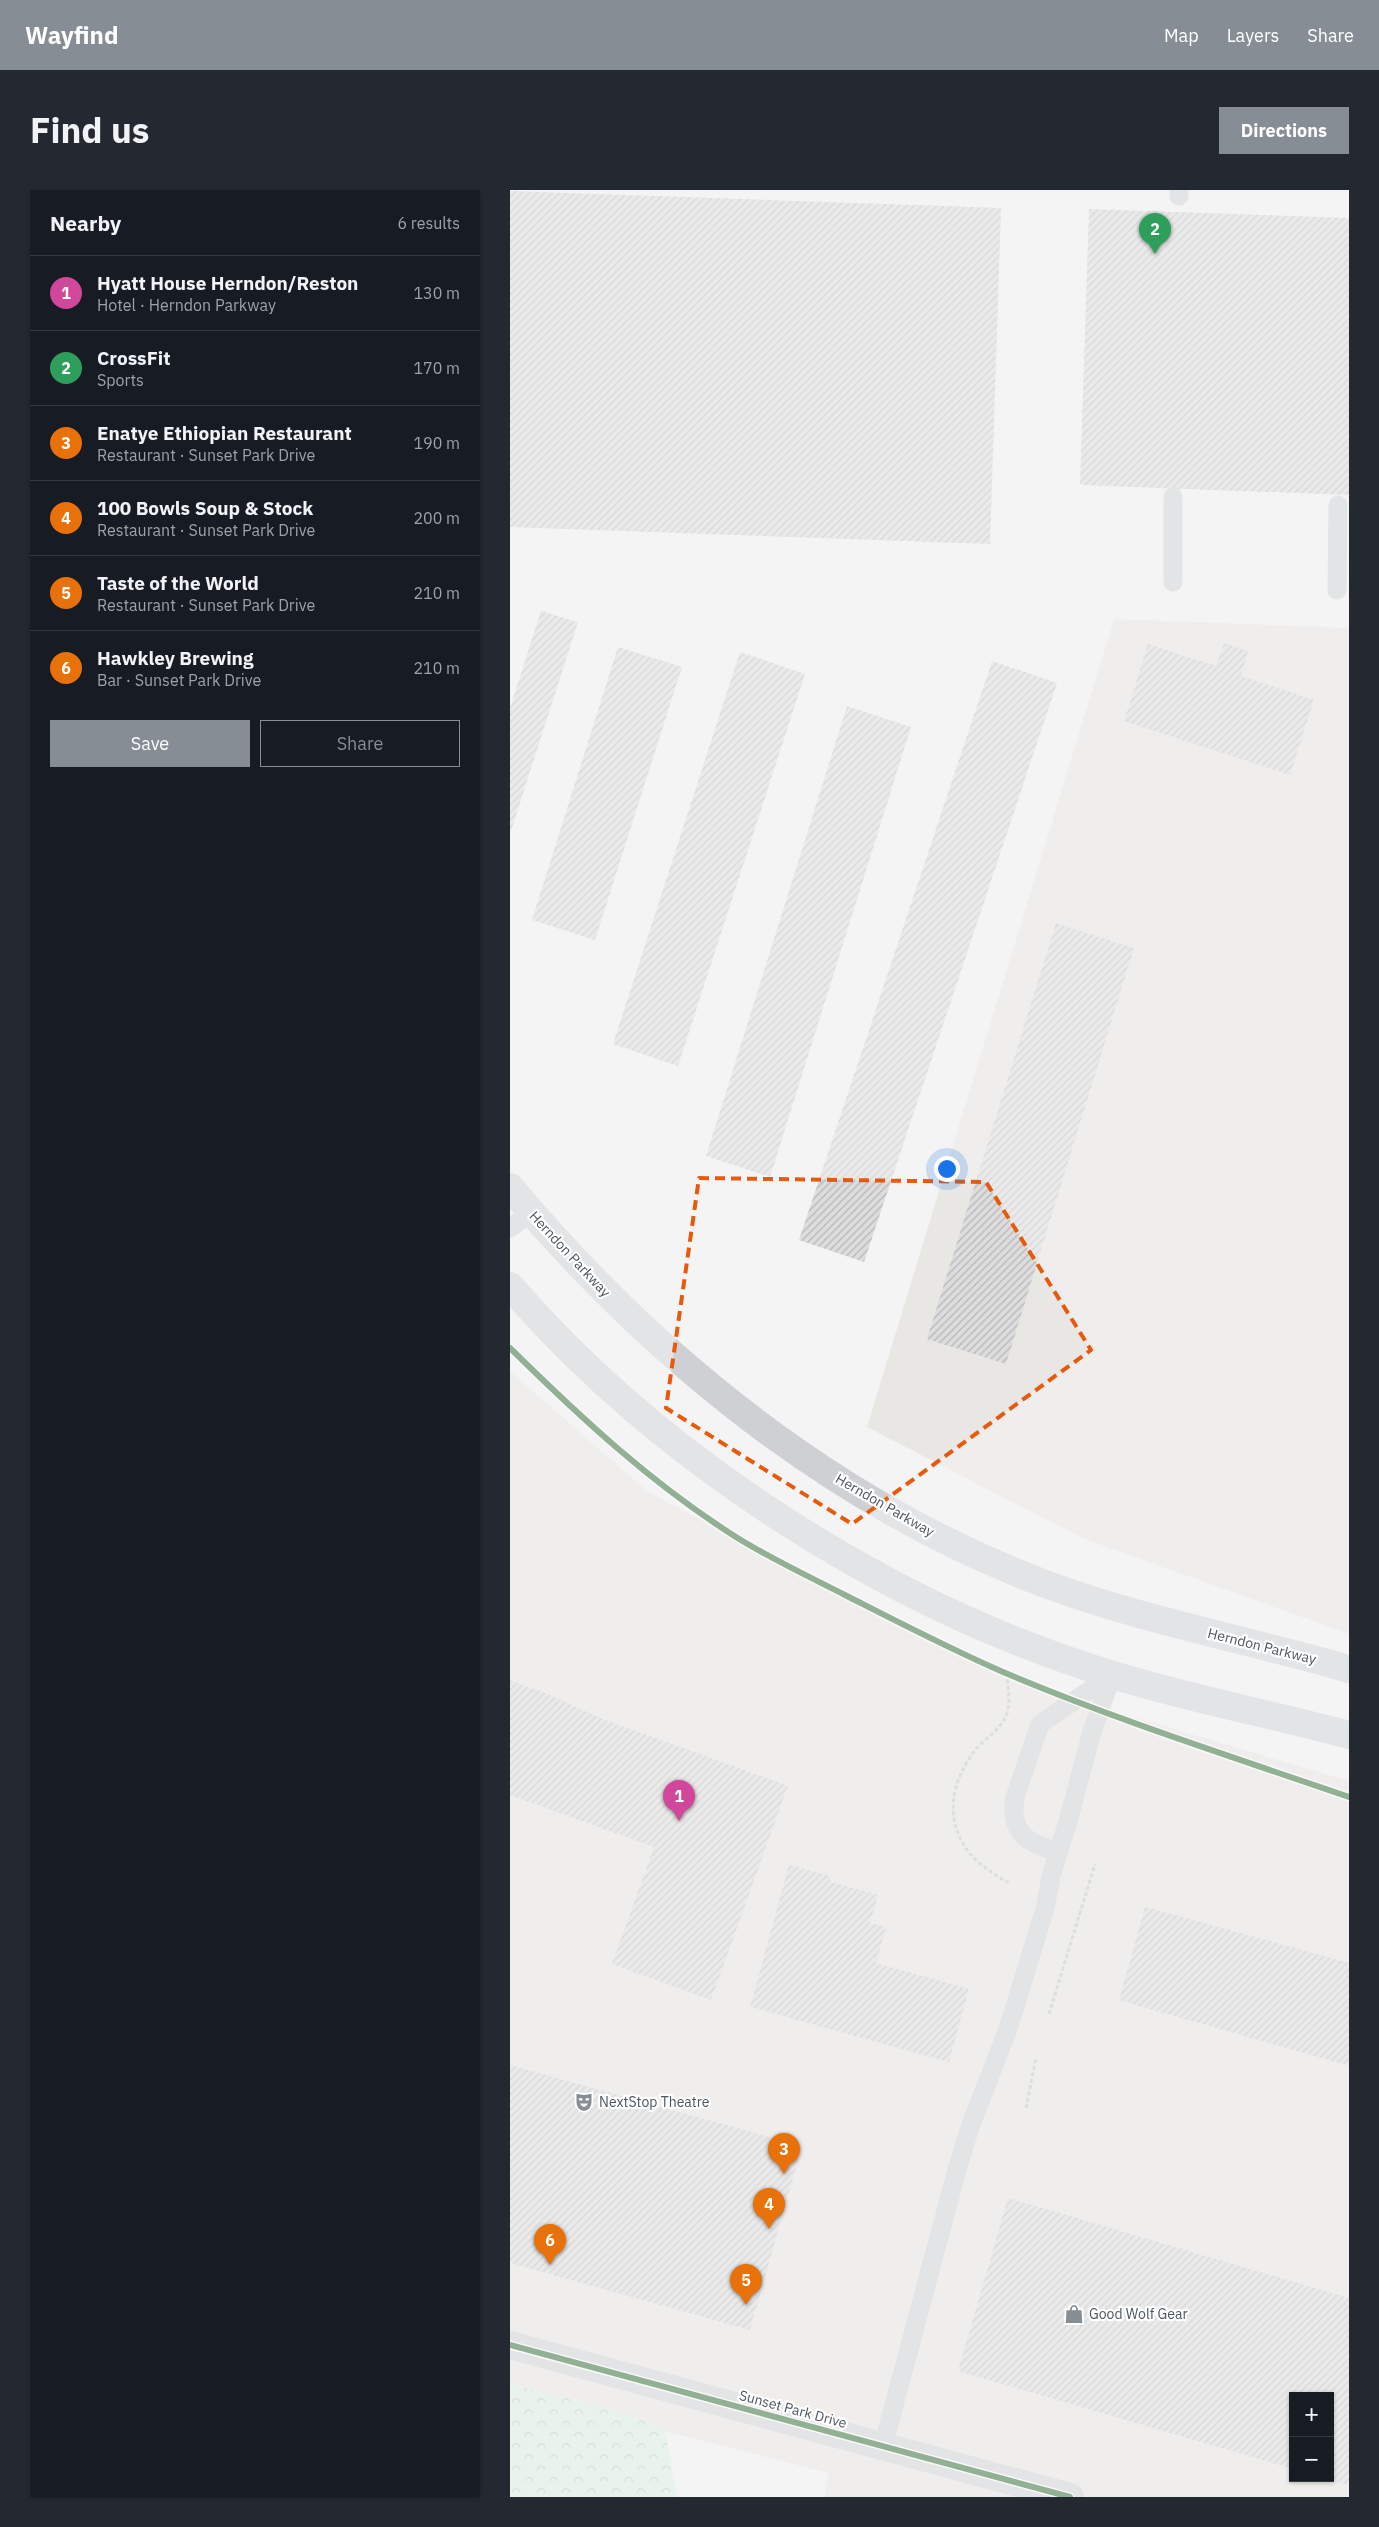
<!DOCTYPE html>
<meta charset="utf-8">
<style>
:root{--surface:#171b24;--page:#242831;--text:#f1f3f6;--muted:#9ea1a6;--line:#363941;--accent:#868d94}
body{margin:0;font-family:"IBM Plex Sans",sans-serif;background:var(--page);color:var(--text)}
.controls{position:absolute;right:15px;bottom:15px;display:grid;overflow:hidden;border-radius:0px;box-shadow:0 1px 4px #0004}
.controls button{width:45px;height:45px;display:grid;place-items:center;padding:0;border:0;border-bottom:1px solid var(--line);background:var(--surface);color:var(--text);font:25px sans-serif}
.you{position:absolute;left:436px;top:978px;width:18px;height:18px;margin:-12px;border:4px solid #fff;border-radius:50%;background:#1a73e8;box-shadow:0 0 0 8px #1a73e833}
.badge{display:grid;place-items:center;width:32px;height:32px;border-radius:50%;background:var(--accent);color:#fff;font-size:16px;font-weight:700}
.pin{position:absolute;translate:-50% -41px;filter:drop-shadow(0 1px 2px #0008)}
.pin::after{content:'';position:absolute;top:26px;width:18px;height:15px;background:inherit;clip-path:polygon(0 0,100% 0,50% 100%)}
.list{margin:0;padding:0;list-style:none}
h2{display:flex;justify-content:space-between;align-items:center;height:65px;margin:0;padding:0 20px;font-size:21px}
h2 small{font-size:16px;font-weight:400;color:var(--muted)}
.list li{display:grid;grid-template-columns:32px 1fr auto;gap:15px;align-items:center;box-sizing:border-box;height:75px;padding:0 20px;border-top:1px solid var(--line)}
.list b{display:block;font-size:19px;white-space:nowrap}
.list p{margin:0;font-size:16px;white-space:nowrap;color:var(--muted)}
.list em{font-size:16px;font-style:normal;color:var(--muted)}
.actions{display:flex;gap:10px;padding:15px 20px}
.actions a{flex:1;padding:11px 0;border:1px solid var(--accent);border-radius:0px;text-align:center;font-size:18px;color:var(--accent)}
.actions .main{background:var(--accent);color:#fff}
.map{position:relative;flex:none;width:839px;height:2307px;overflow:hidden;border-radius:0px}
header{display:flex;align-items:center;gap:30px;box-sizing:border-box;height:70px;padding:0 25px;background:var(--accent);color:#fff}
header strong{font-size:24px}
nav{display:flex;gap:28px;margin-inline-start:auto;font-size:18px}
.intro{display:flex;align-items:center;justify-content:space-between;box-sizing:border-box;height:120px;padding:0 30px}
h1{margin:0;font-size:35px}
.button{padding:12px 22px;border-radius:0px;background:var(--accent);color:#fff;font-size:18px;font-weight:700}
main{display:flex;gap:30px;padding:0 30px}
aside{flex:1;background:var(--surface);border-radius:0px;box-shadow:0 1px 4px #0004}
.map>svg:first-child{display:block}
.commercial{fill:#e8e7e3;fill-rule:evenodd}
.forest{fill:url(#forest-crowns)}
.building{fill:url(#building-hatch)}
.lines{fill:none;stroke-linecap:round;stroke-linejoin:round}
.path{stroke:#bcc7c4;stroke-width:3;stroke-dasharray:4 2.5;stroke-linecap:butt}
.lane{stroke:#ced0d2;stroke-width:19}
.street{stroke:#ced0d2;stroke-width:28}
.secondary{stroke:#ced0d4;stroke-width:28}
.cycleway-casing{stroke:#fff;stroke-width:9}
.cycleway{stroke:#1b5e20;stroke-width:6}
.marked{fill:none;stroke:#e8590c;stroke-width:4;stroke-dasharray:10 6;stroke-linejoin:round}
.labels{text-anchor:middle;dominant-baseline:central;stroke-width:4.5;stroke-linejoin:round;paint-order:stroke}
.street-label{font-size:14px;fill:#4a5661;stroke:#fff}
.poi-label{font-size:14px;fill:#4a5661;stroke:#fff;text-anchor:start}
</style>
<header>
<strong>Wayfind</strong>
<nav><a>Map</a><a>Layers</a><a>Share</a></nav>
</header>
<div class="intro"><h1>Find us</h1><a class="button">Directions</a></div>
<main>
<aside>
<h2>Nearby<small>6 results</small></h2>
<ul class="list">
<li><span class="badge" style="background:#d1479c">1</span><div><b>Hyatt House Herndon/Reston</b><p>Hotel · Herndon Parkway</p></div><em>130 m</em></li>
<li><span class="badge" style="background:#2e9e5b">2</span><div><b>CrossFit</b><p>Sports</p></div><em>170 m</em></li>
<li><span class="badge" style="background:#e8710a">3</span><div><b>Enatye Ethiopian Restaurant</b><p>Restaurant · Sunset Park Drive</p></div><em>190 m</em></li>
<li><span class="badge" style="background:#e8710a">4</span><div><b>100 Bowls Soup &amp; Stock</b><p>Restaurant · Sunset Park Drive</p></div><em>200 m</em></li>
<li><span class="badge" style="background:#e8710a">5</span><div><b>Taste of the World</b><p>Restaurant · Sunset Park Drive</p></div><em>210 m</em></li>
<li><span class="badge" style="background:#e8710a">6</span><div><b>Hawkley Brewing</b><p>Bar · Sunset Park Drive</p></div><em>210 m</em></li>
</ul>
<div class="actions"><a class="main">Save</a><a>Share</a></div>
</aside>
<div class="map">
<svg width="839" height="2307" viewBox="0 0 839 2307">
<defs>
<pattern id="forest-crowns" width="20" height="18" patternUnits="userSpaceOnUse" patternTransform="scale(1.25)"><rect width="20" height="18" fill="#d9f2e3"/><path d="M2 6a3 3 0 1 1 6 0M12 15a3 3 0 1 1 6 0" fill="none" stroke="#b2c7bb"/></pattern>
<pattern id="building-hatch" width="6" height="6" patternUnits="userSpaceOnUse" patternTransform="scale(1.25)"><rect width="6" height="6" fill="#ddddde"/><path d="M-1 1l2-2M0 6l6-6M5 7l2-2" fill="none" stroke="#b5b6b7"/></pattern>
</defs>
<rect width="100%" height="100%" fill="#f4f4f4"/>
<g class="commercial">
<polygon points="604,429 839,438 839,1444 572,1348 357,1237"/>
<path d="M 0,1181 L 137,1301 L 363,1423 L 526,1498 L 839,1591 L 839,2307 L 314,2307 L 319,2283 L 0,2202 ZM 783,2206 L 820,2206 L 820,2288 L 783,2288 Z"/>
</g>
<polygon class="forest" points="0,2194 104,2220 155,2239 167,2307 0,2307"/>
<g class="building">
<polygon points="0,1 491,18 480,354 0,337"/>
<polygon points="579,19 839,28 839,305 570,295"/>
<polygon points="31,421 68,432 0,644 0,518"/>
<polygon points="714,453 738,461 731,486 804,510 780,585 614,531 638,454 706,476"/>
<polygon points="108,457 172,477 85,750 22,730"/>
<polygon points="230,462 295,484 168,876 103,854"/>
<polygon points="482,471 547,493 354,1072 289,1050"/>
<polygon points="337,516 401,537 260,987 196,966"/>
<polygon points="546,733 624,758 496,1174 417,1149"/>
<polygon points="0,1490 40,1505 90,1528 278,1596 201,1810 102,1774 144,1657 0,1605"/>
<polygon points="279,1675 320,1686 320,1692 368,1705 360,1733 376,1737 366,1773 459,1799 439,1872 240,1817"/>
<polygon points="635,1717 839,1773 839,1876 609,1810"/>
<polygon points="0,1875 292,1956 240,2140 0,2073"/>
<polygon points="498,2008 839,2108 839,2295 820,2290 820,2206 783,2206 783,2279 448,2181"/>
</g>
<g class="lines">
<g class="path">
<path d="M 496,1483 C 498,1497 502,1514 495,1528 C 489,1540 475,1549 466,1559 C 443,1588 434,1624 455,1657 C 465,1673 484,1684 499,1693"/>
<polyline points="539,1824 585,1674"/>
<polyline points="516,1918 526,1868"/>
</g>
<g class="lane">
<polyline points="669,6 669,0"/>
<polyline points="663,307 663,392"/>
<polyline points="827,400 828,315"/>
<polyline points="0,1038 21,1023"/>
<path d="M 548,1662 C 517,1653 499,1643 505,1607 L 530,1534 L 602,1485"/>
<polyline points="373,2256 447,1980 460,1937 498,1839 535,1719 541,1686 559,1628 581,1545 602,1485"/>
</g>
<polyline class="street" points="0,2155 560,2307"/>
<g class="secondary">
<path d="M 0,997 C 143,1168 327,1316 538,1395 C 636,1431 739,1450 839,1479"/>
<path d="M 0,1096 C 151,1271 382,1418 603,1485 C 681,1509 761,1524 839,1545"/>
</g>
<g class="cycleway-casing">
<g id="cycleway">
<path d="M 0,1158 C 70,1227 142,1294 226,1347 C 261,1369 300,1387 337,1406 C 388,1432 440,1459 493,1482 C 606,1530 723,1567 839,1607"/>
<polyline points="0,2155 560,2307"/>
</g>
</g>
<use href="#cycleway" class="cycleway"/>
</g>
<path d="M0 0H839V2307H0ZM 189,988 L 476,992 L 581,1160 L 342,1334 L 156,1218 Z" fill="#f4f4f4" fill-opacity=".55" fill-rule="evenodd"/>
<path class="marked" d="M 189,988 L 476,992 L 581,1160 L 342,1334 L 156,1218 Z"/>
<defs>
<g id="theatre-bare" transform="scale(1.5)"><path d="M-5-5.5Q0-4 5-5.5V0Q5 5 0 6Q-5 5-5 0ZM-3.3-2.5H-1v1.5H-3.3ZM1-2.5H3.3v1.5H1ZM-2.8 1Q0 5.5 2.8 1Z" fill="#868d94" stroke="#fff" stroke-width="2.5" paint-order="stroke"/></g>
<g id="shop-bare" transform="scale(1.5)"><path d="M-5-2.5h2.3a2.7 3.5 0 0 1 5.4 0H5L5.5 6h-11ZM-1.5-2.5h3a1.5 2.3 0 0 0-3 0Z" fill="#868d94" stroke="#fff" stroke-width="2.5" paint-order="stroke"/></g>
</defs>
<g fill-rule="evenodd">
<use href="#theatre-bare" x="74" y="1912"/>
<use href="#shop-bare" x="564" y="2124"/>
</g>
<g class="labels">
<g class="street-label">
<text transform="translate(60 1064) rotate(47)">Herndon Parkway</text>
<text transform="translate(375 1315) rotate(30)">Herndon Parkway</text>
<text transform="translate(752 1456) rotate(14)">Herndon Parkway</text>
<text transform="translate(283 2219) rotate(15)">Sunset Park Drive</text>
</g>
<g class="poi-label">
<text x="89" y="1912">NextStop Theatre</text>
<text x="579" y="2124">Good Wolf Gear</text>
</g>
</g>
</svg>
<div class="controls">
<button>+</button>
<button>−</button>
</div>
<div class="you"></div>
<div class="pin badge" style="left:169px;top:1631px;background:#d1479c">1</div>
<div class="pin badge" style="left:645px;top:64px;background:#2e9e5b">2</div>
<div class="pin badge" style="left:274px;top:1984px;background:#e8710a">3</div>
<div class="pin badge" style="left:259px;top:2039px;background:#e8710a">4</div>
<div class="pin badge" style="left:236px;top:2115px;background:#e8710a">5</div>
<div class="pin badge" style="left:40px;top:2075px;background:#e8710a">6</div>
</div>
</main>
